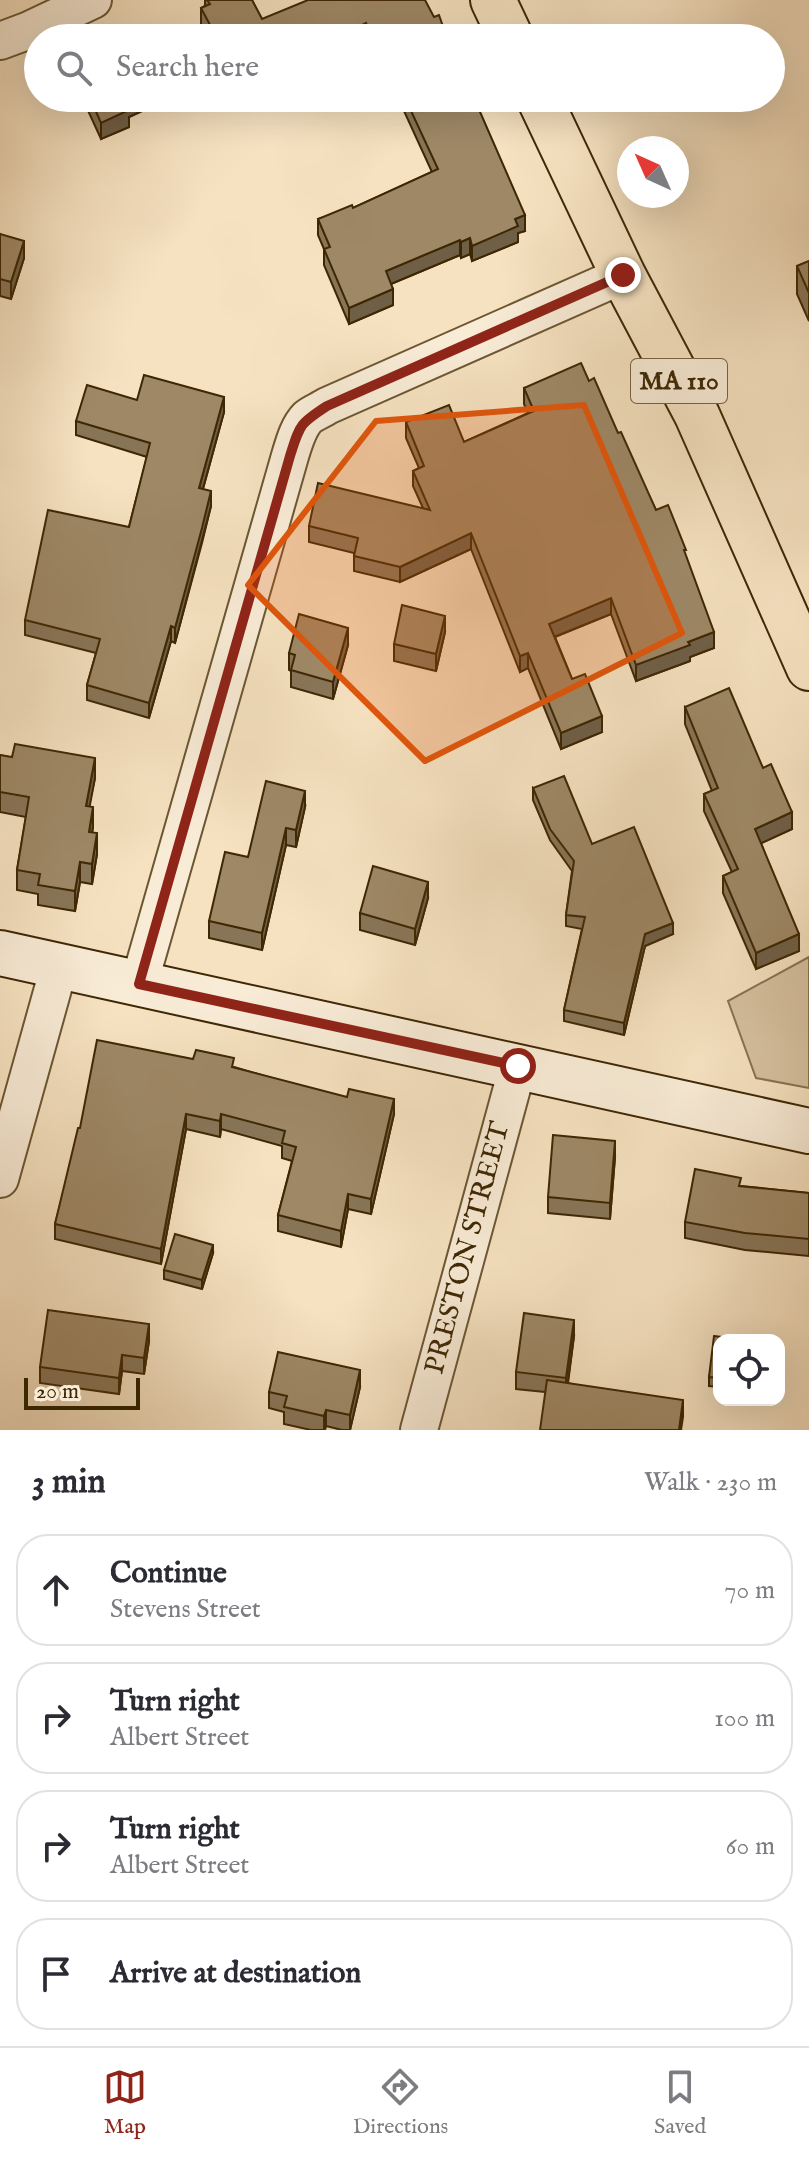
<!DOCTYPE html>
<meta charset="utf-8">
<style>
:root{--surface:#fff;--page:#f7f7f7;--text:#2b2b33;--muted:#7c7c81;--line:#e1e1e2;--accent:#8f2418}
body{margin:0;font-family:"IM FELL English",serif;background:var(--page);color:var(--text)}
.controls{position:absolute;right:24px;bottom:24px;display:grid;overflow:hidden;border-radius:16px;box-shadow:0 8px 32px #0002}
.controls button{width:72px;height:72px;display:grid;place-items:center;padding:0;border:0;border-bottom:2px solid var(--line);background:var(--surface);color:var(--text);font:40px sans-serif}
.compass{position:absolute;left:617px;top:136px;width:72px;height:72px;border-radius:50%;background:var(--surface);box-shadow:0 8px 32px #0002;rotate:315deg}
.scale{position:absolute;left:24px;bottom:20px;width:116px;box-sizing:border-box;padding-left:8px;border:4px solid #3e2703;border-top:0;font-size:22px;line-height:28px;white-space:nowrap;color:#3e2703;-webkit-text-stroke:6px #f9ecd7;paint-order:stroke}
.stop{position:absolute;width:24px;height:24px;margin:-18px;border:6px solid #8f2418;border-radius:50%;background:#fff}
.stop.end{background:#8f2418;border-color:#fff;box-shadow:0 2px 8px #0008}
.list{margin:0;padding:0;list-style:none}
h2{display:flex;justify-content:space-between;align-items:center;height:104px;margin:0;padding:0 32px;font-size:34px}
h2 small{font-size:26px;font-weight:400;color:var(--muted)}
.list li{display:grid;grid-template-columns:52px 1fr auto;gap:24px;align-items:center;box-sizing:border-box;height:112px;margin:0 16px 16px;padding:0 16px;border:2px solid var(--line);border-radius:32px}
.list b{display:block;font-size:30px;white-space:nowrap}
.list p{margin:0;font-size:26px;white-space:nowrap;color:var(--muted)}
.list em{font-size:26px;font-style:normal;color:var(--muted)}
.icon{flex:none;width:44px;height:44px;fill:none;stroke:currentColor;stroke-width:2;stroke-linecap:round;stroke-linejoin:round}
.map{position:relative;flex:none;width:809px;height:1430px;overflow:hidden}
.search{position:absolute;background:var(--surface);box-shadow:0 8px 32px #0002;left:24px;right:24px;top:24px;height:88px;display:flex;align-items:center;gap:20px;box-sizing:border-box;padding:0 28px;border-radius:44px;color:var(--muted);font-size:30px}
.sheet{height:616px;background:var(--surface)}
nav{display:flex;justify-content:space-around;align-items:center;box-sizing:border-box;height:112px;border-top:2px solid var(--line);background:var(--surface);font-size:22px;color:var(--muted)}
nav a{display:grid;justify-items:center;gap:4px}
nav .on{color:var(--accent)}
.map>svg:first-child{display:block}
.green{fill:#d7c2a1;stroke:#8a7452;stroke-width:2}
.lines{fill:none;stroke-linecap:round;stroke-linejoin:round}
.street-casing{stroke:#6c5632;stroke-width:40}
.secondary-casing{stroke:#3e2703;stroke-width:48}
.primary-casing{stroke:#3e2703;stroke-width:48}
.street{stroke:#f9ecd7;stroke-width:36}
.secondary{stroke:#f9ecd7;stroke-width:44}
.primary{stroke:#f6e2c1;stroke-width:44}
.wall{fill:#887558;stroke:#3e2703;stroke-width:2}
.shaded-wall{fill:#6f5f47;stroke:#3e2703;stroke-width:2}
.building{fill:#9e8866;stroke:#3e2703;stroke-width:2}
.route{stroke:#8f2418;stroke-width:10}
.marked{fill:#e0560c;fill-opacity:0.2;stroke:#e0560c;stroke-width:6;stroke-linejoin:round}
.labels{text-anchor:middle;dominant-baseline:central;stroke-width:6;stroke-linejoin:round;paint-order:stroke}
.shield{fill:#f9ecd7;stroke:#766243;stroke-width:2}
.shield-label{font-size:26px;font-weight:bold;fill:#3e2703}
.street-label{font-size:28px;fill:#3e2703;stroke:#f9ecd7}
</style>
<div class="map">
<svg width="809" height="1430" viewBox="0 0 809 1430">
<rect width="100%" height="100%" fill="#f6e2c1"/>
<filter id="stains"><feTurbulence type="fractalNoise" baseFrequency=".0025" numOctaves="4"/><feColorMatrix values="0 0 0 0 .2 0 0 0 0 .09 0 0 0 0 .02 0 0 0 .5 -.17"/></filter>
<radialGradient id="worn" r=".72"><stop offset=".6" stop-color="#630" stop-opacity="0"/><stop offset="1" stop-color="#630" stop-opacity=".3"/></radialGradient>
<polygon class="green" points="809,957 809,1088 756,1078 728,1001"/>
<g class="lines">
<g class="street-casing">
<g id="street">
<polyline points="0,41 27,31 93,0"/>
<path d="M 139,984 L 290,456 C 294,443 298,427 308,417 C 313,413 321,410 327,406 L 623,275"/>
<polyline points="0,1179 59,967"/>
<polyline points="419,1430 518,1066"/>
</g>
</g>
<g class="secondary-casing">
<polyline id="secondary" points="0,953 809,1131"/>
</g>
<g class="primary-casing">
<g id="primary">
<polyline points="493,0 511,38"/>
<polyline points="539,98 623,275 697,415 809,668"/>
</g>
</g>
<use href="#street" class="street"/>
<use href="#secondary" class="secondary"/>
<use href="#primary" class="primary"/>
</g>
<g class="wall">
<polygon points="205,0 252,0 262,19 434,17 447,38 209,38 201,24 201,8 205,6"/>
<polygon points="85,98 170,98 129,117 129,127 101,139 85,104"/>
<polygon points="388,98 474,98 525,231 518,233 518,242 472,261 470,254 461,258 460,255 391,284 393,305 349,324 324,265 324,249 318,235 318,219 353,208 432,172 399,100 390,104"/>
<polygon points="0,234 24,258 11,299 0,296"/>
<polygon points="809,261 809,321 797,294 797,266"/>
<polygon points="589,381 618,433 656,510 686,557 714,648 690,657 690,661 636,681 611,614 555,637 572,679 602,732 561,749 528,668 520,672 471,549 400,582 354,571 354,553 309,542 309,526 423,508 413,486 413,471 419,468 406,438 406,422 464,442 528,413 524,404 524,388"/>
<polygon points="137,400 224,412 203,489 211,506 202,543 175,643 171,641 149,718 87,700 87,685 96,653 25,635 25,620 129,527 147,457 76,435 76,421"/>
<polygon points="445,632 436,671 394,661 394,644"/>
<polygon points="348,645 333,699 291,687 291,671 289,670 289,653"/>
<polygon points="685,707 763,768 792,829 761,843 799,951 756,969 723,893 723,876 732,872 704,811 704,794 712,791 685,724"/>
<polygon points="0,755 95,778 89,806 93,827 92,833 97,854 92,884 80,882 75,911 38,905 38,894 17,890 17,870 26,817 0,812"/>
<polygon points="533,788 592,844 673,934 645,946 624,1035 564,1021 564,1010 582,929 566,926 566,915 572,871 550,840 533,800"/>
<polygon points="305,807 296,847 286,845 262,950 209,938 209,921 248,857"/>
<polygon points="428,898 415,945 360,930 360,913"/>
<polygon points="234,1067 394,1114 371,1214 348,1209 341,1247 278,1231 278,1215 292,1161 282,1158 282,1146 221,1129 220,1137 186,1129 161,1264 55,1239 55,1224 80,1128"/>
<polygon points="615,1157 610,1219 548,1213 548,1197"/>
<polygon points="741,1186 809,1193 809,1256 745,1250 685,1238 685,1222"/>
<polygon points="213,1253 202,1289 164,1279 164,1270"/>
<polygon points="574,1336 568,1383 683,1417 545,1392 516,1389 516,1372"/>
<polygon points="719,1340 719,1387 709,1386 709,1377"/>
<polygon points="149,1341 144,1374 122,1371 119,1394 40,1383 40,1367"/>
<polygon points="360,1387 350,1430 342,1430 326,1426 325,1430 311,1430 284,1424 284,1412 269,1408 269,1392"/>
</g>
<g class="shaded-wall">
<polygon points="366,23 366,38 338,38"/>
<polygon points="134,98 170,98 129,117 129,127 101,139 101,123 125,102"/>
<polygon points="390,98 399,98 399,100 390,104"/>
<polygon points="525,215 525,231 518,233 518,242 472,261 472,246 515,219"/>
<polygon points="470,238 470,254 461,258 461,242"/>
<polygon points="460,240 460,255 386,286 386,271"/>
<polygon points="24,241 24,258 11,299 11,282"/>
<polygon points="393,289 393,305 349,324 349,308"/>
<polygon points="224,397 224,412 199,503 199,488"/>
<polygon points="211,491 211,506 175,643 175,628"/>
<polygon points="471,533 471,549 400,582 400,567"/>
<polygon points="611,598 611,614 549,639 549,624"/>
<polygon points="445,616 445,632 436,671 436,654"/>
<polygon points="171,626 171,641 149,718 149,703"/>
<polygon points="348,628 348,645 333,699 333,682"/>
<polygon points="714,632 714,648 690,657 690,661 636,681 636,665 688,642"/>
<polygon points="528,653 528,668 520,672 520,656"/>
<polygon points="602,716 602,732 561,749 561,733"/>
<polygon points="95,758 95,778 86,826 86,806"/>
<polygon points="305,791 305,807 296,847 296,830"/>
<polygon points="93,807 93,827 89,852 89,832"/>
<polygon points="792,812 792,829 755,846 755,829"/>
<polygon points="286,828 286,845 262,950 262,933"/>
<polygon points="97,833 97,854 92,884 92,864"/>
<polygon points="80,862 80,882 75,911 75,891"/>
<polygon points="428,882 428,898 415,945 415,929"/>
<polygon points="673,923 673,934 645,946 624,1035 624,1023 645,934"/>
<polygon points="799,934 799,951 756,969 756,953"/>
<polygon points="394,1099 394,1114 371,1214 371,1199"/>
<polygon points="186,1114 186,1129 161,1264 161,1249"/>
<polygon points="221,1114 221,1129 220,1137 220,1121"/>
<polygon points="615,1141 615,1157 610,1219 610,1203"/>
<polygon points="348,1194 348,1209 341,1247 341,1231"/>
<polygon points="213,1245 213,1253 202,1289 202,1280"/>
<polygon points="574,1320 574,1336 566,1395 566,1378"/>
<polygon points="149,1324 149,1341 144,1374 144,1358"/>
<polygon points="122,1355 122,1371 119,1394 119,1378"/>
<polygon points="360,1370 360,1387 350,1430 350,1415"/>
<polygon points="683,1400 683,1417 681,1430 679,1430"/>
<polygon points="326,1410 326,1426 324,1430 324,1416"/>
</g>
<g class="building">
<polygon points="207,0 252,0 262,19 308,0 425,0 434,17 439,15 447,38 372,38 366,23 338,38 217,38 201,8 210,4"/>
<polygon points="90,98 134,98 125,102 129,110 101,123"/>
<polygon points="405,98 474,98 525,215 515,219 518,226 472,246 470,238 461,242 460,240 386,271 393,289 349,308 324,249 330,247 318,219 352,205 353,208 438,169"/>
<polygon points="0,234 24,241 11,282 0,279"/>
<polygon points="809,261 809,293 797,266"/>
<polygon points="581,363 589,381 594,378 618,433 621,432 656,510 668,505 686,550 684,550 714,632 688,642 690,645 636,665 611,598 549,624 572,679 585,674 602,716 561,733 528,653 520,656 471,533 400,567 354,556 358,538 309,526 318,483 430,510 413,471 424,466 406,422 449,405 464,442 534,411 524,388"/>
<polygon points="144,375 224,397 199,488 211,491 202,528 175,628 171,626 149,703 87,685 100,639 25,620 48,510 129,527 150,443 76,421 87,385 137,400"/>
<polygon points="402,605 445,616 436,654 394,644"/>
<polygon points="299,614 348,628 333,682 291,670 295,655 289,653"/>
<polygon points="729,688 763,768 771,764 792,812 755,829 799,934 756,953 723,876 738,869 704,794 718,788 685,707"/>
<polygon points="15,744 95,758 86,806 93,807 89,832 97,833 92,864 80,862 75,891 38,885 40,874 17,870 29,797 0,792 0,755 12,757"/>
<polygon points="564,776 592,844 634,827 673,923 645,934 624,1023 564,1010 585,917 566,915 574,861 550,829 533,788"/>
<polygon points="266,781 305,791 296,830 286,828 262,933 209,921 225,852 248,857"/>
<polygon points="373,866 428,882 415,929 360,913"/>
<polygon points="97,1040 193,1059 196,1050 234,1058 232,1067 347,1097 349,1089 394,1099 371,1199 348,1194 341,1231 278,1215 296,1147 282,1143 285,1131 221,1114 220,1121 186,1114 161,1249 55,1224 78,1128 80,1128"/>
<polygon points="553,1135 615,1141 610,1203 548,1197"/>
<polygon points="695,1169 741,1178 739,1186 809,1193 809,1239 745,1233 685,1222"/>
<polygon points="175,1234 213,1245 202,1280 164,1270"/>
<polygon points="48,1310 149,1324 144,1358 122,1355 119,1378 40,1367"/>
<polygon points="524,1313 574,1320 566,1378 516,1372"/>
<polygon points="714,1336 747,1340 719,1340 719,1378 709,1377"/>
<polygon points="278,1352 360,1370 350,1415 326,1410 324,1416 284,1407 287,1396 269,1392"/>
<polygon points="547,1380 683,1400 679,1430 540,1430"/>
</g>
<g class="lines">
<path class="route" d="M 518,1066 L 139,984 L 290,456 C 300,425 299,424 327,406 L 623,275"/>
</g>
<path class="marked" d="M 584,405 L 682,633 L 425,761 L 248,585 L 376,421 Z"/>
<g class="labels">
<rect class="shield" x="631" y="359" width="96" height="44" rx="6"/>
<g class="shield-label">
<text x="679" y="381">MA 110</text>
</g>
<g class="street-label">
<text transform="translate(468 1248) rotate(-75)">PRESTON STREET</text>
</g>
</g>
<rect width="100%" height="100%" filter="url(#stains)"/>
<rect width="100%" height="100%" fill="url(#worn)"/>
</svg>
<div class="controls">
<button><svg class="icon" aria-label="locate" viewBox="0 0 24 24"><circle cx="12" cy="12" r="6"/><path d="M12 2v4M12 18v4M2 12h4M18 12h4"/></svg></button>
</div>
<svg class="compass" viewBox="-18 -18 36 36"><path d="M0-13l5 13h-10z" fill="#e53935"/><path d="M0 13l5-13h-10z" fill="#7c7c81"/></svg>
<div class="scale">20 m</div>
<div class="stop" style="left:518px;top:1066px"></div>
<div class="stop end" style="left:623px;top:275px"></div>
<div class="search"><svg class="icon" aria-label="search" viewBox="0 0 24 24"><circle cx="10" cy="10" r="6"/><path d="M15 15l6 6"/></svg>Search here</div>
</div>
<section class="sheet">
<h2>3 min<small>Walk · 230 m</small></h2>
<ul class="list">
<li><svg class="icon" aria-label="ahead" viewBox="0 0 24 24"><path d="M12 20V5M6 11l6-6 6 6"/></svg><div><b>Continue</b><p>Stevens Street</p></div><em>70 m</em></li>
<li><svg class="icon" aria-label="right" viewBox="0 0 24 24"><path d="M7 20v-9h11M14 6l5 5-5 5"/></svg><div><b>Turn right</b><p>Albert Street</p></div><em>100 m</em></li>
<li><svg class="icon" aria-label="right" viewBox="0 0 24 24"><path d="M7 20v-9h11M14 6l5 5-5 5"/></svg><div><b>Turn right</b><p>Albert Street</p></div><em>60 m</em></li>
<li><svg class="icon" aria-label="arrive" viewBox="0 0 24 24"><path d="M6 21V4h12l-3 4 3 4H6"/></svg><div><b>Arrive at destination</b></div></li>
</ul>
</section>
<nav>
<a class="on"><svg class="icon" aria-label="map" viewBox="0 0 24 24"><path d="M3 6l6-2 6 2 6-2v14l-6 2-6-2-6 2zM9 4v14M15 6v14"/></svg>Map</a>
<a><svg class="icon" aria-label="directions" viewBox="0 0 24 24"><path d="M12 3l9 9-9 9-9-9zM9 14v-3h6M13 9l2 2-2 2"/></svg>Directions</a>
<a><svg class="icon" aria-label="saved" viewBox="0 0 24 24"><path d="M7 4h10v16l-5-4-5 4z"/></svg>Saved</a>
</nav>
